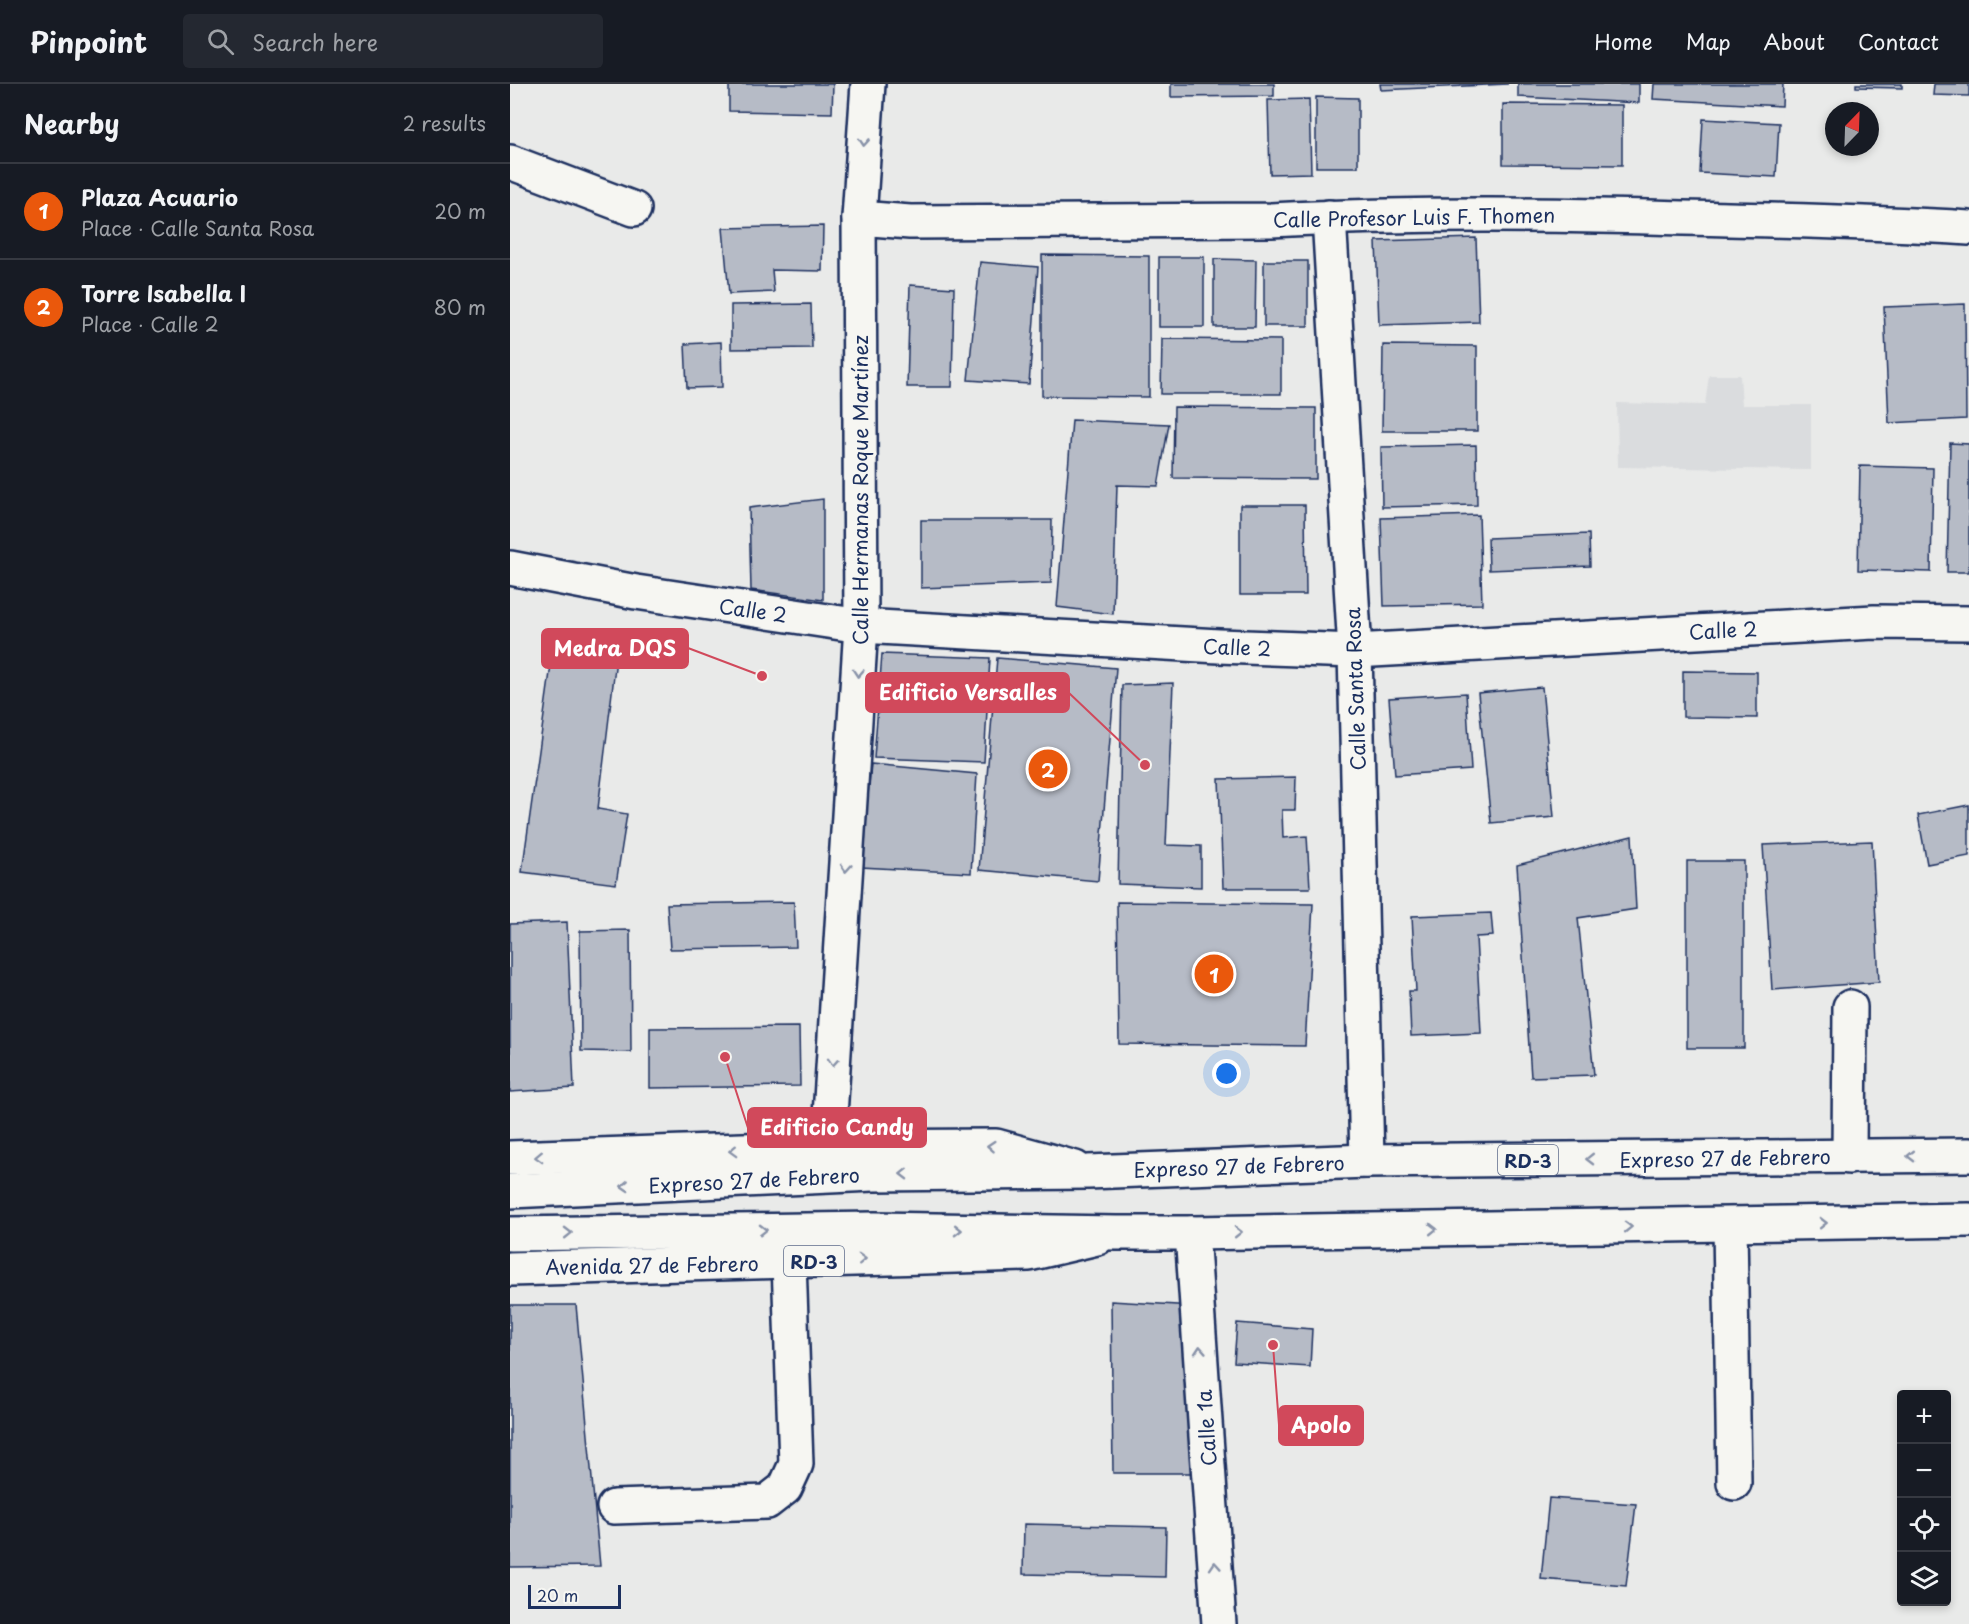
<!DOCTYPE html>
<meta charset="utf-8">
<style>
:root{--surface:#171b24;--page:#242831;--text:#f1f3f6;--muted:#9ea1a6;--line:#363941;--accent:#ea580c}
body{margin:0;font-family:"Playpen Sans",sans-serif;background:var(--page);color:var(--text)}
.controls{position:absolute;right:18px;bottom:18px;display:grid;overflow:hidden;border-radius:6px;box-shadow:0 3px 9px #0003}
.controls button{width:54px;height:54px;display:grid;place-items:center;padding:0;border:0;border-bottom:2px solid var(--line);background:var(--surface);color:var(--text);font:30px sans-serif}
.compass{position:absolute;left:1315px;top:18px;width:54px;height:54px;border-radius:50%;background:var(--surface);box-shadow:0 3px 9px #0003;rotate:23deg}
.scale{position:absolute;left:18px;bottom:15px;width:93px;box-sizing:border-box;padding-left:6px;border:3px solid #1b2f5e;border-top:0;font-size:16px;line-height:21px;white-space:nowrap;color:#1b2f5e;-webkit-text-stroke:4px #f6f6f2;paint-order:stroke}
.you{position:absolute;left:717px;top:990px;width:21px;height:21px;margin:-15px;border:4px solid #fff;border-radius:50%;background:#1a73e8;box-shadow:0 0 0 9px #1a73e833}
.badge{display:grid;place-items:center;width:39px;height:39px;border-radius:50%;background:var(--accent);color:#fff;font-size:20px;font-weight:700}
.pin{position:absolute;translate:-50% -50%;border:3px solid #fff;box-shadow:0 2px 6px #0006}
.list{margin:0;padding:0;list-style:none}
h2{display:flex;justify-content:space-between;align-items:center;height:78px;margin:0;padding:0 24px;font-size:26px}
h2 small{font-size:20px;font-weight:400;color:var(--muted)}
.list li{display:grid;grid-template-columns:39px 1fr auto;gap:18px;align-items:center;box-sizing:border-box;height:96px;padding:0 24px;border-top:2px solid var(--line)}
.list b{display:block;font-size:22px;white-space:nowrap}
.list p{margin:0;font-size:20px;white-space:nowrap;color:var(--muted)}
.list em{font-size:20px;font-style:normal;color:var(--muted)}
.icon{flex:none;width:33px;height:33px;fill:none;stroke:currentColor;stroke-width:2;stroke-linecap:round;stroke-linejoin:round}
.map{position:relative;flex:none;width:1459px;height:1540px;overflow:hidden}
header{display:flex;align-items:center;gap:36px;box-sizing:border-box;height:84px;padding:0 30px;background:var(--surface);border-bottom:2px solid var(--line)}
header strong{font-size:28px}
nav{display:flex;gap:33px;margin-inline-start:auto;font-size:21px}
.search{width:420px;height:54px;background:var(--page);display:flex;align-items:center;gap:15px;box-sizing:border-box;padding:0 21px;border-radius:6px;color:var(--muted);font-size:22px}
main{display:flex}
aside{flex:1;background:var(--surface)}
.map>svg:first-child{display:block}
.built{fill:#dadcde}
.building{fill:#b6bbc6;stroke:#1b2f5e;stroke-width:1.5}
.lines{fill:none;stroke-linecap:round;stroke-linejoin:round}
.minor-casing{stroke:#1b2f5e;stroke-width:38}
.major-casing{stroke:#1b2f5e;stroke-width:38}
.highway-casing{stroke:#1b2f5e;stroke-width:38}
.minor{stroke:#f6f6f2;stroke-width:33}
.major{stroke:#f6f6f2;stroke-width:33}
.highway{stroke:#f6f6f2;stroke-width:33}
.oneway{stroke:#8892a8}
.labels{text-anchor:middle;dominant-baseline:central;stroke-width:6;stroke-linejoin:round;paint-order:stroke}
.shield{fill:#f6f6f2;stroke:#5d6b8a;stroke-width:1.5}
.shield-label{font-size:18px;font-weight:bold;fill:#1b2f5e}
.street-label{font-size:20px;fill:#1b2f5e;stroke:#f6f6f2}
.leader{fill:none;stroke:#d1495b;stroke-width:2}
.callout-dot{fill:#d1495b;stroke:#f6f6f2;stroke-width:2}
.callout{fill:#d1495b;stroke:#d1495b;stroke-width:2}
.callout-label{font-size:21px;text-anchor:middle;font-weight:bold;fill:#fff}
</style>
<header>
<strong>Pinpoint</strong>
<div class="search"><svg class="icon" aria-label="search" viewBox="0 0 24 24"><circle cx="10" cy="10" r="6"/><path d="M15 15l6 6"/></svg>Search here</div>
<nav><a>Home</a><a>Map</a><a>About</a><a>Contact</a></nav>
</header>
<main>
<aside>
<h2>Nearby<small>2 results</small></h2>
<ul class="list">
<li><span class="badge">1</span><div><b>Plaza Acuario</b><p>Place · Calle Santa Rosa</p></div><em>20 m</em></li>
<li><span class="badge">2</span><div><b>Torre Isabella I</b><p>Place · Calle 2</p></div><em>80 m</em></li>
</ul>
</aside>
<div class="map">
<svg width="1459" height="1540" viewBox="0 0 1459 1540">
<rect width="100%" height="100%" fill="#e9eae9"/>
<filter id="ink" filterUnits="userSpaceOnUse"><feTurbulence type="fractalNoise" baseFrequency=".0167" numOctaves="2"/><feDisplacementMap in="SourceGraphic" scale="12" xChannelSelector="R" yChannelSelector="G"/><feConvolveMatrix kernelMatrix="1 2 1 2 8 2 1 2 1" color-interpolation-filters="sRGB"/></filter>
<g filter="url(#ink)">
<polygon class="built" points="1199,291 1230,291 1232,321 1301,321 1301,386 1108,383 1107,319 1195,321"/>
<g class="building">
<polygon points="219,0 323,0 322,29 219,27"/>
<polygon points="661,0 764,0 764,12 661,13"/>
<polygon points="870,0 998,0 871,6"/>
<polygon points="1008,0 1129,0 1129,19 1008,13"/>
<polygon points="1144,0 1273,0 1272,22 1143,15"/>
<polygon points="1346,0 1392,0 1392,4 1346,3"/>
<polygon points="1424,0 1459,0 1459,12 1423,11"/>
<polygon points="806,13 848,14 848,83 806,83"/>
<polygon points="799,15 801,89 760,90 758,16"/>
<polygon points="993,20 1112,21 1112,81 993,80"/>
<polygon points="1193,35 1269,39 1266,93 1190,89"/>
<polygon points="313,142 312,187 262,186 264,208 219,210 213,144"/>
<polygon points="966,154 969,238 869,241 866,157"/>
<polygon points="532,171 639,172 639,313 532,312"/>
<rect x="649" y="173" width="45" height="70"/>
<polygon points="704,175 746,176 745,243 704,243"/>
<rect x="754" y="177" width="44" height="65"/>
<polygon points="470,178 528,183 519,300 458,296"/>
<polygon points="400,201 444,204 442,303 397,303"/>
<polygon points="301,220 302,264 221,265 221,221"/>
<polygon points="1455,220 1456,335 1379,339 1374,223"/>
<polygon points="652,255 771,256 771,310 651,310"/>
<polygon points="211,258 212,303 177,304 175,260"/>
<polygon points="873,261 967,262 967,347 872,347"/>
<polygon points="664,323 806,324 806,395 663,394"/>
<polygon points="562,336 659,340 648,402 607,401 603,530 547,523"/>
<polygon points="1440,359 1459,360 1459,488 1437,488"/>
<polygon points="966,361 967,421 872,423 871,363"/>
<polygon points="1350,382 1423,384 1421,488 1348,486"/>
<polygon points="313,415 313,516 241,506 239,424"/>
<polygon points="730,421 795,421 796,511 730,511"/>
<polygon points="969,431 972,520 874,522 871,434"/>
<polygon points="411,436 542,436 541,499 411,504"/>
<polygon points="1079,450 1080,482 979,486 978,454"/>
<polygon points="43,567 106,575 88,725 117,730 106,800 12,788"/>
<polygon points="372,570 480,574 474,678 364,674"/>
<polygon points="487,574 606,584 588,797 469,786"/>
<polygon points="1173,587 1247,588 1247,634 1173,633"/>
<polygon points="663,599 656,761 691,762 691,803 608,800 612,601"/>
<polygon points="1032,603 1044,733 981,739 968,609"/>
<polygon points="956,609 961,686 885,691 879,614"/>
<polygon points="361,680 467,690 461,789 351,783"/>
<polygon points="786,693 785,726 772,726 773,754 797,752 800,804 713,804 709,695"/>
<polygon points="1459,721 1459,772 1417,780 1408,731"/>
<polygon points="1122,752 1126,825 1068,834 1084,991 1021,993 1007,781"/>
<polygon points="1362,757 1369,898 1262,906 1253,761"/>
<rect x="1177" y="777" width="57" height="187"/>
<polygon points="284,818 286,863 160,865 157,820"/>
<polygon points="607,818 803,820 795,962 609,960"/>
<polygon points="981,829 983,852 966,853 971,949 901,952 899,907 906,907 902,832"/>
<polygon points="57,838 64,1004 0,1008 0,840"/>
<polygon points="120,846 121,968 71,967 70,847"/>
<polygon points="289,943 290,1002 140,1004 140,944"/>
<polygon points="601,1217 683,1222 695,1389 603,1389"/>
<polygon points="0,1221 66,1221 90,1482 0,1483"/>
<polygon points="727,1239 802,1245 800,1283 724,1278"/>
<polygon points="1039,1414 1126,1420 1116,1502 1031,1495"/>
<polygon points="514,1440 656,1443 655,1493 513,1490"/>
</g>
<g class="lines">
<g class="minor-casing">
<g id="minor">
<polyline points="0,78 124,125"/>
<polyline points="819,133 845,567 857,1077"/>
<path d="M 349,134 L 400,138 L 761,136 C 898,129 1036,130 1173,134 C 1269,136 1364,138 1459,144"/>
<polyline points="0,484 126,508 351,542 709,562 845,567 1364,538 1459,539"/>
<polyline points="318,1063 351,542 349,134 358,0"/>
<polyline points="1339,1073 1340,923"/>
<polyline points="1220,1141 1224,1399"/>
<polyline points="682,1149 709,1540"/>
<polyline points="104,1423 257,1418 275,1404 286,1380 279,1178"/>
</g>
</g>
<g class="major-casing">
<g id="major">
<polyline points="0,1074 318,1063 486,1062 565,1084"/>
<polyline points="0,1185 519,1170 587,1154"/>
</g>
</g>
<g class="highway-casing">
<g id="highway">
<polyline points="0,1107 363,1090 578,1088 857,1077 1459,1071"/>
<polyline points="0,1150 365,1145 606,1149 682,1149 1459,1136"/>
</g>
</g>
<use href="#minor" class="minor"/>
<use href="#major" class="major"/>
<use href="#highway" class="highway"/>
</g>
<defs><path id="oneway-chevron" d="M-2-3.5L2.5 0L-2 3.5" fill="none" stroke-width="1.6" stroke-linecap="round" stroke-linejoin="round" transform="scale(1.5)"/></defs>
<g class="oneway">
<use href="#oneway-chevron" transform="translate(354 58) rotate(94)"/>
<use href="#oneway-chevron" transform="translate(348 589) rotate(94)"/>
<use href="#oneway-chevron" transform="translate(336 784) rotate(94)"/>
<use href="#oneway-chevron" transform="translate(323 978) rotate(94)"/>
<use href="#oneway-chevron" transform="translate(481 1062) rotate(-176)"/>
<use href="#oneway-chevron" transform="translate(223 1067) rotate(178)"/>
<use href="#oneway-chevron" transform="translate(1401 1072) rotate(179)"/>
<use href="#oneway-chevron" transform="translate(29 1073) rotate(178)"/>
<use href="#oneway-chevron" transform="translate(1080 1075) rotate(179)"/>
<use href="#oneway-chevron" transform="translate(394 1090) rotate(179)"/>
<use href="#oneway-chevron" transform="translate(115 1102) rotate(177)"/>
<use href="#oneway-chevron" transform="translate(1313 1139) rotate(-1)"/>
<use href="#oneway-chevron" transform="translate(1118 1143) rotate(-1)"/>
<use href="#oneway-chevron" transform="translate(923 1145) rotate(-1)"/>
<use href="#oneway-chevron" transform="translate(253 1146) rotate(-1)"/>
<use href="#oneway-chevron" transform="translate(448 1146) rotate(1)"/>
<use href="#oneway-chevron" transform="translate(728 1148) rotate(-1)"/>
<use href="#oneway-chevron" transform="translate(58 1149) rotate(-1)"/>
<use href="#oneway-chevron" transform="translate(352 1175) rotate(-2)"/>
<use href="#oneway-chevron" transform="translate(690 1266) rotate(-94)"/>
<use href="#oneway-chevron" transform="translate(705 1482) rotate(-94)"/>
</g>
</g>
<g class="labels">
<g class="shield">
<rect x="988" y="1061" width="60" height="30" rx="4.5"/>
<rect x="274" y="1162" width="60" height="30" rx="4.5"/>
</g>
<g class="shield-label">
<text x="1018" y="1076">RD-3</text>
<text x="304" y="1177">RD-3</text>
</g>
<g class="street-label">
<text transform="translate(904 133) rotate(-1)">Calle Profesor Luis F. Thomen</text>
<text transform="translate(350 406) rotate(-90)">Calle Hermanas Roque Martínez</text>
<text transform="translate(243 526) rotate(8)">Calle 2</text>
<text transform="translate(1213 546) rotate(-3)">Calle 2</text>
<text transform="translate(727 563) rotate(2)">Calle 2</text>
<text transform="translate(845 605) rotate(-92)">Calle Santa Rosa</text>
<text transform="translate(1215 1074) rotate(-1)">Expreso 27 de Febrero</text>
<text transform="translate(729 1082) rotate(-2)">Expreso 27 de Febrero</text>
<text transform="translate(244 1096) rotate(-3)">Expreso 27 de Febrero</text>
<text transform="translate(142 1181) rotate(-1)">Avenida 27 de Febrero</text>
<text transform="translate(696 1344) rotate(-94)">Calle 1a</text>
</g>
</g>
<path class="leader" d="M252 592L178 564M635 681L559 609M215 973L238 1044M763 1261L769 1341"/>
<g class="callout-dot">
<circle cx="252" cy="592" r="6"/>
<circle cx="635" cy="681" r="6"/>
<circle cx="215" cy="973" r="6"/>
<circle cx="763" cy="1261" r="6"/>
</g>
<g class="callout">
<rect x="32" y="545" width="146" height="39" rx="6"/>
<rect x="356" y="589" width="203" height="39" rx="6"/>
<rect x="238" y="1024" width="178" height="39" rx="6"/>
<rect x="769" y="1322" width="84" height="39" rx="6"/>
</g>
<g class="callout-label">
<text x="105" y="572">Medra DQS</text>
<text x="458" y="616">Edificio Versalles</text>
<text x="327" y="1051">Edificio Candy</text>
<text x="811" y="1349">Apolo</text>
</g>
</svg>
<div class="controls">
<button>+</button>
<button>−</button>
<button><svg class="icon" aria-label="locate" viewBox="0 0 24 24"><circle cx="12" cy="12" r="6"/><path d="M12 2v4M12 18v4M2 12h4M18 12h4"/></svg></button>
<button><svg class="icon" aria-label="layers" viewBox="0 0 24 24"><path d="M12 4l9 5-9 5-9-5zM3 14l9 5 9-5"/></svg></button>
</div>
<svg class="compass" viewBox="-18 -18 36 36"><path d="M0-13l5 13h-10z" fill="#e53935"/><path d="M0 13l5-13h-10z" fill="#9ea1a6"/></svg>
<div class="scale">20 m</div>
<div class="you"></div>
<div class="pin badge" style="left:704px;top:890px">1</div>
<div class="pin badge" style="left:538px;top:685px">2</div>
</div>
</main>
